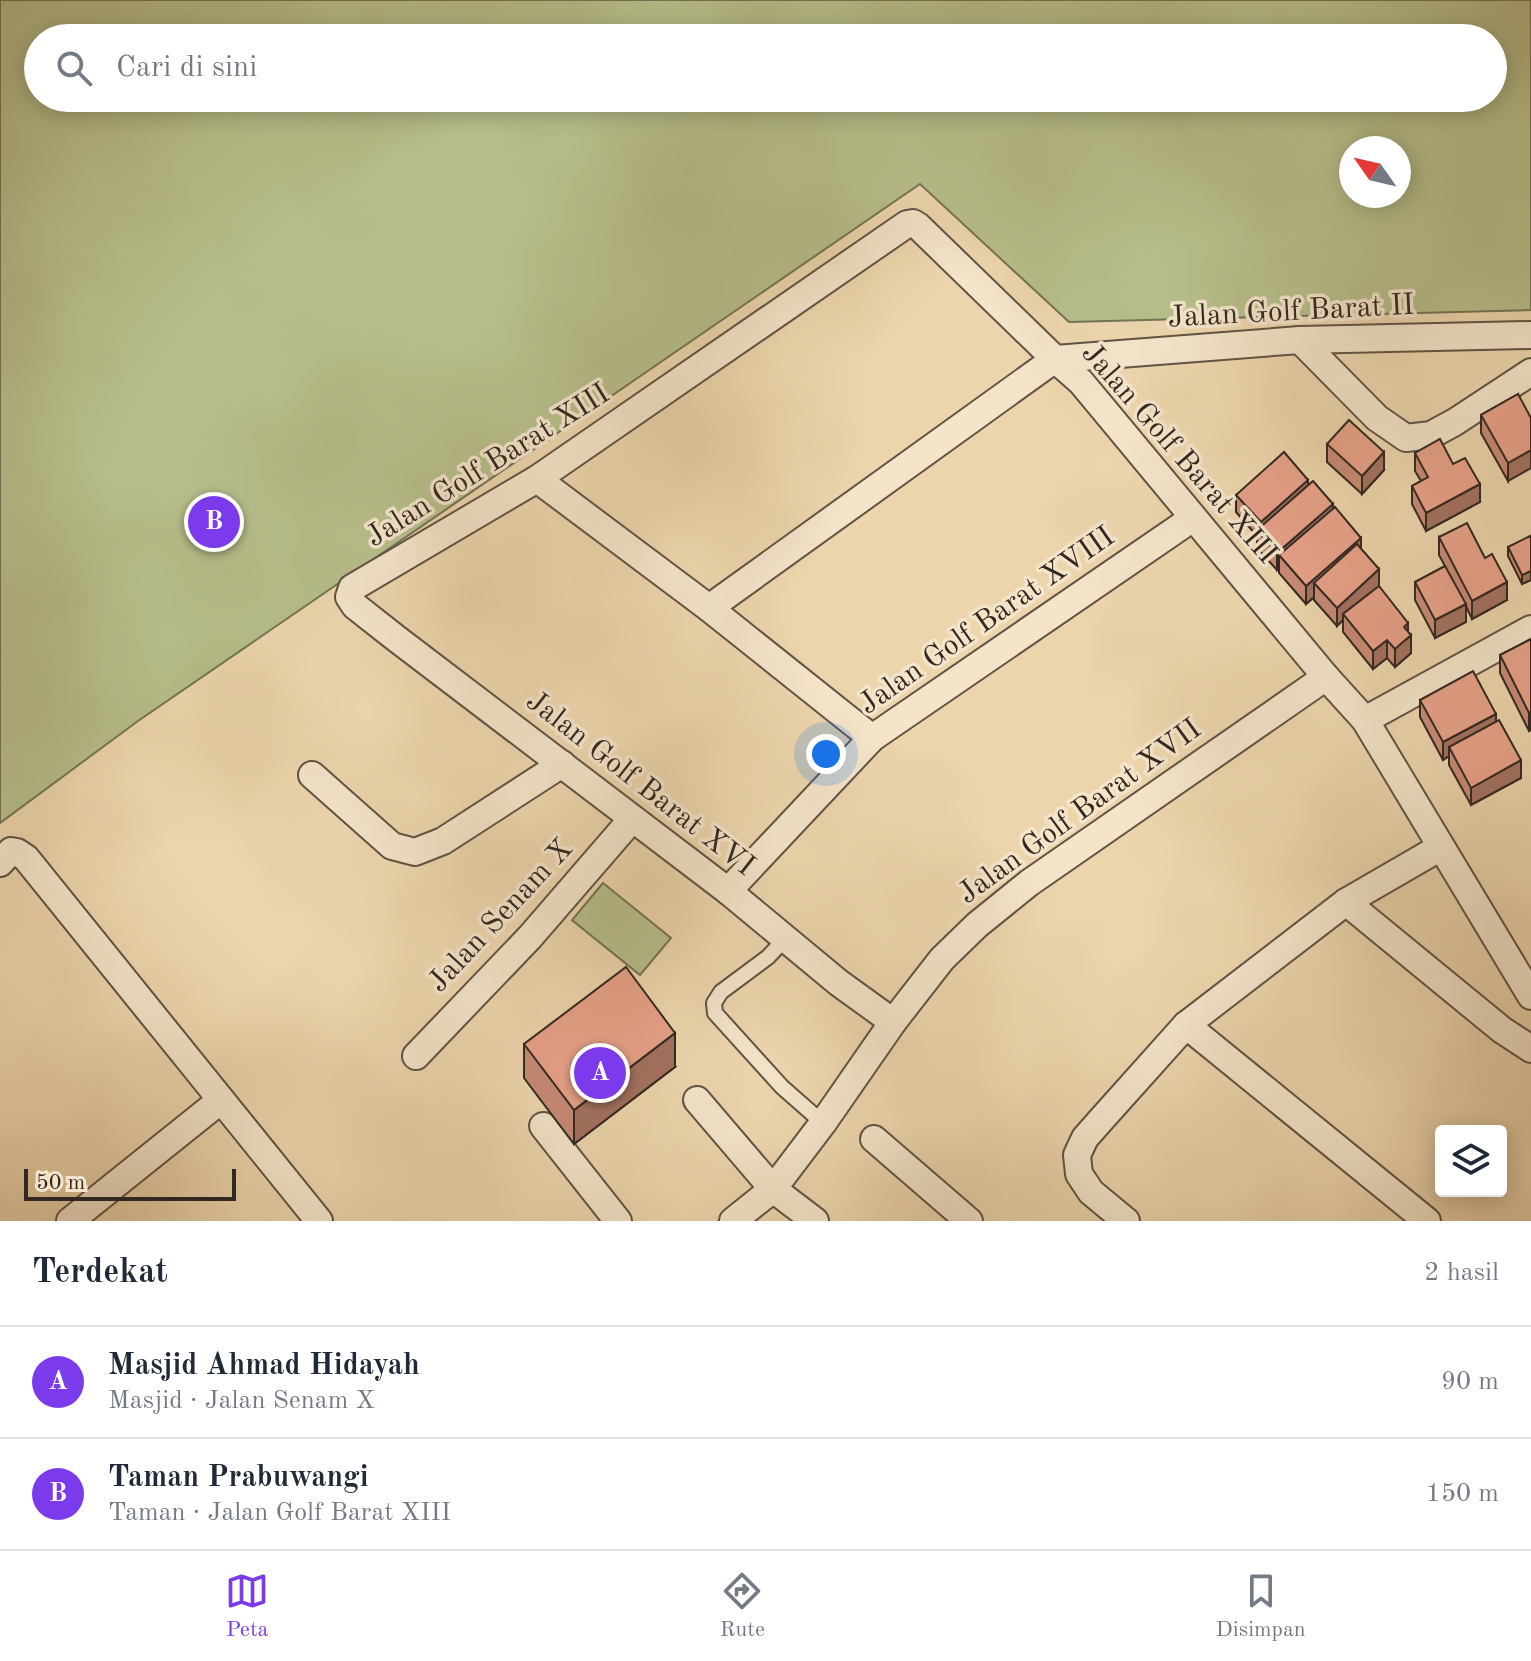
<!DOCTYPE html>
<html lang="id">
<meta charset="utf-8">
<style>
:root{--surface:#fff;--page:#f2f2f3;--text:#1f2937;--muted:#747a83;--line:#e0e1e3;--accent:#7c3aed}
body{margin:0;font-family:"Old Standard TT",serif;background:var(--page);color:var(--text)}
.controls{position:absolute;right:24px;bottom:24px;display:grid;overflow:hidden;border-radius:8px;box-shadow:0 4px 20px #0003}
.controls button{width:72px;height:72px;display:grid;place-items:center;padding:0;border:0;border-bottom:2px solid var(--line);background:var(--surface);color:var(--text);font:40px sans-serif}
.compass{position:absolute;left:1339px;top:136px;width:72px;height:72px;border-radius:50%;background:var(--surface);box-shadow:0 4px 20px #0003;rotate:304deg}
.scale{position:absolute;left:24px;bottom:20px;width:212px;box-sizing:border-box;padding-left:8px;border:4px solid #322820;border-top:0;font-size:22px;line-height:28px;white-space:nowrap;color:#322820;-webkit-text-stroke:6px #f3e4ca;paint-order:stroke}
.you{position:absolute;left:826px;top:754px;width:28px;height:28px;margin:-20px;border:6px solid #fff;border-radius:50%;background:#1a73e8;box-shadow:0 0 0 12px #1a73e833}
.badge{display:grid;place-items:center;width:52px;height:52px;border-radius:50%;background:var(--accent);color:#fff;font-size:26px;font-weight:700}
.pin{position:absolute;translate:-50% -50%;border:4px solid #fff;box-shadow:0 2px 8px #0006}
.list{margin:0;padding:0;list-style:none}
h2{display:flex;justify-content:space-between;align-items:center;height:104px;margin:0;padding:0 32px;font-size:34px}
h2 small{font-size:26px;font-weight:400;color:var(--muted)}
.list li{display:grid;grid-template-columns:52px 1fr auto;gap:24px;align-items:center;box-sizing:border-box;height:112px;padding:0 32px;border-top:2px solid var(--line)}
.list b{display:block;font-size:30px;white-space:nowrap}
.list p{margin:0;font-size:26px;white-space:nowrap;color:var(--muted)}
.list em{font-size:26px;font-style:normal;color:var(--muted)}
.icon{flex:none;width:44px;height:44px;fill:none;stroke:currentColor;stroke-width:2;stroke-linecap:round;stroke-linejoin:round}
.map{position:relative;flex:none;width:1531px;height:1221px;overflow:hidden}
.search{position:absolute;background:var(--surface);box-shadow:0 4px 20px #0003;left:24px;right:24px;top:24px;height:88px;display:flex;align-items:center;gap:20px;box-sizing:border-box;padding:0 28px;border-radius:44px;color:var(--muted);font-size:30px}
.sheet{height:328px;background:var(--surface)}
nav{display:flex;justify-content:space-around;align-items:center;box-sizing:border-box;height:112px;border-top:2px solid var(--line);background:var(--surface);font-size:22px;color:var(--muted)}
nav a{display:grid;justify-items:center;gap:4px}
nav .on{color:var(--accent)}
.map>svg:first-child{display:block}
.green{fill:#b6be8b;stroke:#747356;stroke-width:2;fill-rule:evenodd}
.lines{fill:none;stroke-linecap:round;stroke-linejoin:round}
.service-casing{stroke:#605343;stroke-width:18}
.minor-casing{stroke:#605343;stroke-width:30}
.service{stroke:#f3e4ca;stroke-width:14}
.minor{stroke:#f3e4ca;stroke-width:26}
.wall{fill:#c78a76;stroke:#322820;stroke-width:2}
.shaded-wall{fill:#a27160;stroke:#322820;stroke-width:2}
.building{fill:#e7a189;stroke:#322820;stroke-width:2}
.labels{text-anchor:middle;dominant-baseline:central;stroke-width:7;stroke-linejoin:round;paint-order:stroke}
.street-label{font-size:30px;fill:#322820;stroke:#f3e4ca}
</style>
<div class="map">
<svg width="1531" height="1221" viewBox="0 0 1531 1221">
<rect width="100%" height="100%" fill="#ecd5ad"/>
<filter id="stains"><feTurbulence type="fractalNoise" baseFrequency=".0025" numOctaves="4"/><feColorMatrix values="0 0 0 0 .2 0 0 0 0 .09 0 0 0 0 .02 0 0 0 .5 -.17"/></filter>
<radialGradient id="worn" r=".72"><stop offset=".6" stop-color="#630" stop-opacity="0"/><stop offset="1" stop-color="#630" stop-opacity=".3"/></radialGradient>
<g class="green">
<path d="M 0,0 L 1531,0 L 1531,310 L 1069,322 L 920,184 L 138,721 L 0,823 ZM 38,38 L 1493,38 L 1493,98 L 38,98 ZM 1351,148 L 1399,148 L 1399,196 L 1351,196 Z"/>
<polygon points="603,883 671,938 640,975 572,920"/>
</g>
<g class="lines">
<g class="service-casing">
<polyline id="service" points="785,939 768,957 721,992 714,1003 715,1013 782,1087 823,1123"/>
</g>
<g class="minor-casing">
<g id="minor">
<polyline points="1300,340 1377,418 1406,438 1431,435 1455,422 1531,372"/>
<polyline points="537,479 709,608 872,738"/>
<polyline points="709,608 1055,359 1300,340 1531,335"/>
<polyline points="1365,720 1531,629"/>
<polyline points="312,775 392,846 415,852 443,841 562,764"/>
<polyline points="0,863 11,851 17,852 26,858 319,1221"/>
<polyline points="728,891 872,738 1193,518"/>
<polyline points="1346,902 1502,1030 1531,1049"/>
<polyline points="893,1022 839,983 728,891 397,639 355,606 349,597 352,588 537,479 907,224 913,223 918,226 1055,359 1081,382 1326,677 1365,720 1531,996"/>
<polyline points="1186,1025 1427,1221"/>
<polyline points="416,1056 530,937 632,819"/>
<polyline points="697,1100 773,1189 815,1221"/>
<polyline points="543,1126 618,1221"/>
<polyline points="874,1139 969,1221"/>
<polyline points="70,1221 221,1100"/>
<polyline points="733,1221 773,1189 823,1123 893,1022 942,959 977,925 1029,883 1326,677"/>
<polyline points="1126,1221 1091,1192 1079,1174 1077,1155 1085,1138 1100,1121 1186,1025 1346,902 1441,847"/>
</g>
</g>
<use href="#service" class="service"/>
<use href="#minor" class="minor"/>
</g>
<g class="wall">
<polygon points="1518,394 1508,481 1481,433 1481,415"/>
<polygon points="1327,444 1384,470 1362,494 1327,462"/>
<polygon points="1415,453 1453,464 1480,502 1426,531 1412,504 1412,486 1421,481 1415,471"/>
<polygon points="1308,485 1333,509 1361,549 1379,586 1408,632 1411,653 1395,667 1387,658 1373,669 1343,632 1343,620 1337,626 1314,600 1314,597 1306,604 1279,573 1279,568 1277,570 1257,548 1257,536 1236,512 1236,495"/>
<polygon points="1439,537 1507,600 1472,619 1466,606 1466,622 1435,638 1415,600 1415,582 1445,566 1439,555"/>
<polygon points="1531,539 1531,580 1522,584 1508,556 1508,547"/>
<polygon points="1531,639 1531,730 1529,731 1500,673 1500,655"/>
<polygon points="1420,700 1496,722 1521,778 1471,805 1449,765 1449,756 1443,760 1420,717"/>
<polygon points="524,1044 675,1067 574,1144 524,1078"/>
</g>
<g class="shaded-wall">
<polygon points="1531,450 1531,468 1508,481 1508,463"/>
<polygon points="1384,452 1384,470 1362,494 1362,476"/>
<polygon points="1308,480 1308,498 1261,534 1261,522"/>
<polygon points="1480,484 1480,502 1426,531 1426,513"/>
<polygon points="1333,504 1333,522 1279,555 1279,568 1277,570 1277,553"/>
<polygon points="1361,538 1361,556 1314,583 1314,597 1306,604 1306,586"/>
<polygon points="1379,569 1379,587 1343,614 1343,620 1337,626 1337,608"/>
<polygon points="1531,571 1531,580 1522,584 1522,575"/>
<polygon points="1507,582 1507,600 1472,619 1472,601"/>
<polygon points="1466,604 1466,622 1435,638 1435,620"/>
<polygon points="1408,623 1408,638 1411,635 1411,653 1395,667 1395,649 1404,627"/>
<polygon points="1387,640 1387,658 1373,669 1373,651"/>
<polygon points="1531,712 1531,730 1529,731 1529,713"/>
<polygon points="1496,714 1496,732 1449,747 1449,756 1443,760 1443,742"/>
<polygon points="1521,760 1521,778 1471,805 1471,788"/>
<polygon points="675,1033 675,1067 574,1144 574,1110"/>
</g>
<g class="building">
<polygon points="1518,394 1531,418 1531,450 1508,463 1481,415"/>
<polygon points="1349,420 1384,452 1362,476 1327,444"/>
<polygon points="1440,439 1453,464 1465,458 1480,484 1426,513 1412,486 1428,477 1415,453"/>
<polygon points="1284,452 1308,480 1261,522 1236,495"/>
<polygon points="1313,481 1333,504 1277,553 1257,530"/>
<polygon points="1335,507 1361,538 1306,586 1279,555"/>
<polygon points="1467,523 1485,558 1492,554 1507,582 1472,601 1439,537"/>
<polygon points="1530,536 1531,539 1531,571 1522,575 1508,547"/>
<polygon points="1357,544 1379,569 1337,608 1314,583"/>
<polygon points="1445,566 1466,604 1435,620 1415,582"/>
<polygon points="1379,586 1408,623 1404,627 1411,635 1395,649 1387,640 1373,651 1343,614"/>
<polygon points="1531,639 1531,712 1529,713 1500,655"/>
<polygon points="1473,671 1496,714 1443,742 1420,700"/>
<polygon points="1499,720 1521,760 1471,788 1449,747"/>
<polygon points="626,967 675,1033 574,1110 524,1044"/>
</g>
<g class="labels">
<g class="street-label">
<text transform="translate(1291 312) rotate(-3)">Jalan Golf Barat II</text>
<text transform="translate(1179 454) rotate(49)">Jalan Golf Barat XIII</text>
<text transform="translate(488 466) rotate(-32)">Jalan Golf Barat XIII</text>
<text transform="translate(987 621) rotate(-35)">Jalan Golf Barat XVIII</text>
<text transform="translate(640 784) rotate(38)">Jalan Golf Barat XVI</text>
<text transform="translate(1080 812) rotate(-36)">Jalan Golf Barat XVII</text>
<text transform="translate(501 916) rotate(-47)">Jalan Senam X</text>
</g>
</g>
<rect width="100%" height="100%" filter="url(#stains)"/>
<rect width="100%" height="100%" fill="url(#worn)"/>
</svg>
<div class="controls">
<button><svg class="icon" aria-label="layers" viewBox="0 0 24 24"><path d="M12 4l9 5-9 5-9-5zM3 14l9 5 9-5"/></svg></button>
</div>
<svg class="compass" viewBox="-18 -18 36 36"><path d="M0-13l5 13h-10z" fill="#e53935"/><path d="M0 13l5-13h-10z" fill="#747a83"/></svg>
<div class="scale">50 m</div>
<div class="you"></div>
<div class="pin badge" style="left:600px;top:1073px">A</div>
<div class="pin badge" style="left:214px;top:522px">B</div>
<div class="search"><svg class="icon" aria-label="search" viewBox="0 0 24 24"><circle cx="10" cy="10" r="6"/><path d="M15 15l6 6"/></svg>Cari di sini</div>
</div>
<section class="sheet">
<h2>Terdekat<small>2 hasil</small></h2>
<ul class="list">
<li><span class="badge">A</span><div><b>Masjid Ahmad Hidayah</b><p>Masjid · Jalan Senam X</p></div><em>90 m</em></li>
<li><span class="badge">B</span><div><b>Taman Prabuwangi</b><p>Taman · Jalan Golf Barat XIII</p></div><em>150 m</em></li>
</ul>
</section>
<nav>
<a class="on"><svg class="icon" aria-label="map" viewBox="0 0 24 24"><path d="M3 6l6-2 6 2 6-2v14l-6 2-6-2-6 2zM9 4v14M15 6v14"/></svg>Peta</a>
<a><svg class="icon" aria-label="directions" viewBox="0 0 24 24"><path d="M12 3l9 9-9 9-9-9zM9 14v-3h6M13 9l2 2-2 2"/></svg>Rute</a>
<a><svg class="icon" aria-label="saved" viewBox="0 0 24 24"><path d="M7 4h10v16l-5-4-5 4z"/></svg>Disimpan</a>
</nav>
